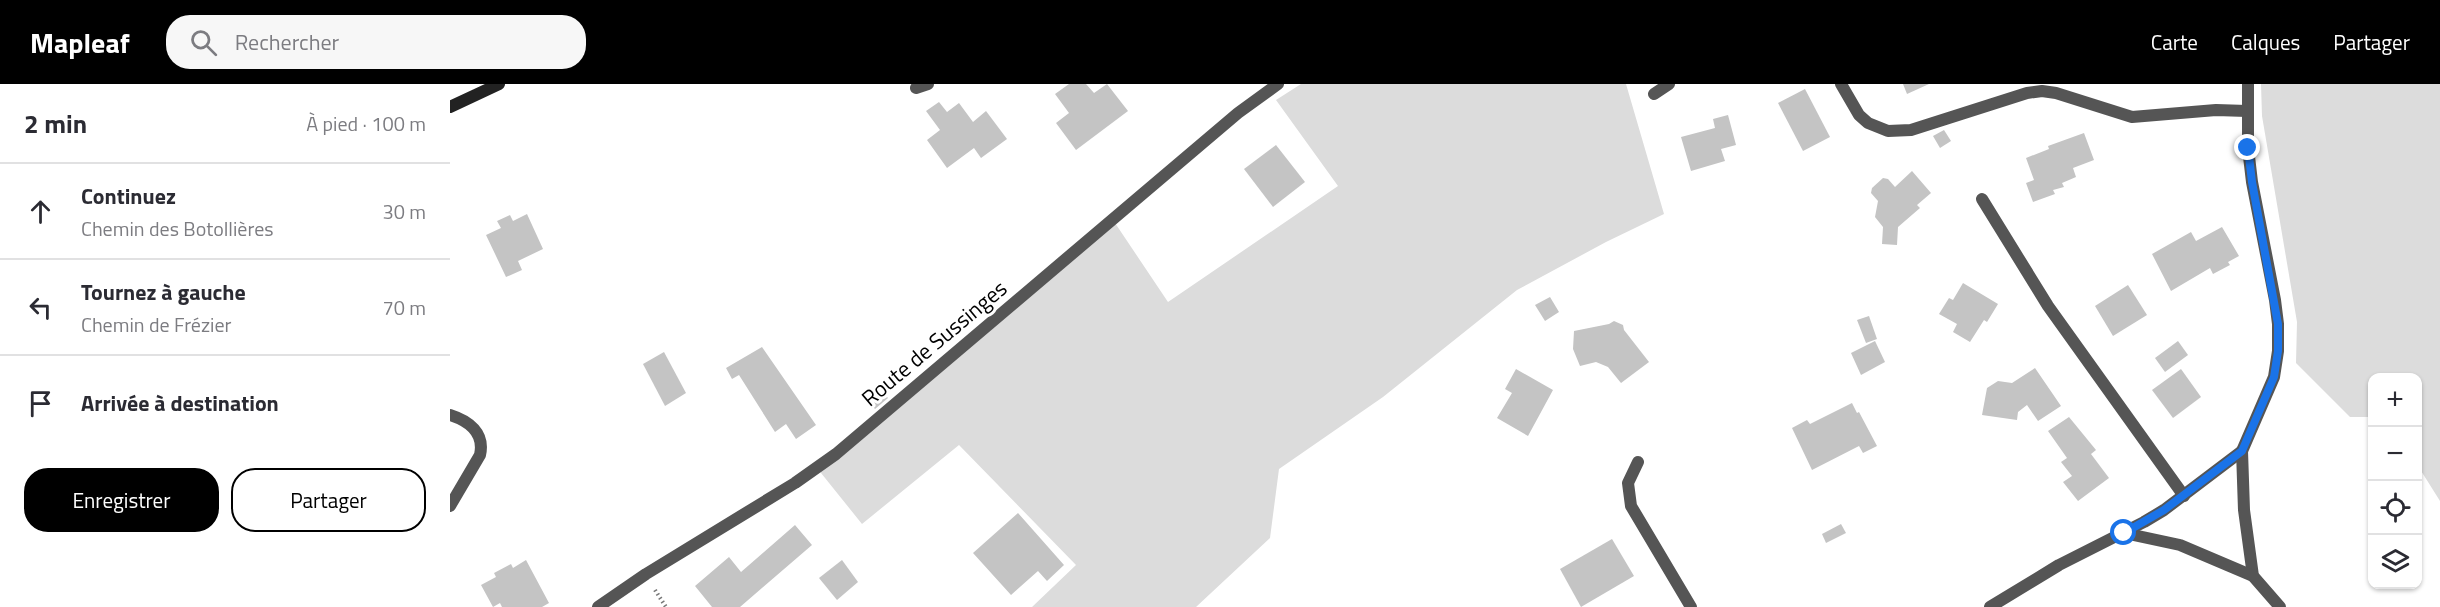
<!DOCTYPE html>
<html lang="fr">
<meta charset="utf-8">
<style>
:root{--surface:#fff;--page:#f7f7f7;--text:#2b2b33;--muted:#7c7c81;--line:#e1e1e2;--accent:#000}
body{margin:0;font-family:"Titillium Web",sans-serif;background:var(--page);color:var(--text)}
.controls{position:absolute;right:18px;bottom:18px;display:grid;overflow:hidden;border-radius:12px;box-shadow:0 2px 4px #0004}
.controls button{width:54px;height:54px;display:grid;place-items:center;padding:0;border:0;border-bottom:2px solid var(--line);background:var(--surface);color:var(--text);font:30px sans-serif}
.stop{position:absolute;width:18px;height:18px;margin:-14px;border:4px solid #1a73e8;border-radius:50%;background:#fff}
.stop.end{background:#1a73e8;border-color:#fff;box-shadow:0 2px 6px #0008}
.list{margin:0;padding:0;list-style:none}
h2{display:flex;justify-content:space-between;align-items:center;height:78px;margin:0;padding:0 24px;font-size:26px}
h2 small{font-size:20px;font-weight:400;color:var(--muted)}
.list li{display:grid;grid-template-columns:39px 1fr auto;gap:18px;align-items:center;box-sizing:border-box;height:96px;padding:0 24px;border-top:2px solid var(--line)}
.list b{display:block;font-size:22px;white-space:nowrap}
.list p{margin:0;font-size:20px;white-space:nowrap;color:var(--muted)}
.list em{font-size:20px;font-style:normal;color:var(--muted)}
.actions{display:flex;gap:12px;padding:18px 24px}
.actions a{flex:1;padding:14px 0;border:2px solid var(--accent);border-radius:24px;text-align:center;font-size:21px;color:var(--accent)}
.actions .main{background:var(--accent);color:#fff}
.icon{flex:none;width:33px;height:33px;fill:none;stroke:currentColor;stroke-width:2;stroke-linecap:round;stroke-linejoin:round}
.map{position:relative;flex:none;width:1990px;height:523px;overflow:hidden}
header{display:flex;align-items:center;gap:36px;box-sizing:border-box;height:84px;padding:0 30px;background:var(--accent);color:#fff}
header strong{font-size:28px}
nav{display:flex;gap:33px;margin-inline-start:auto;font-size:21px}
.search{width:420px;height:54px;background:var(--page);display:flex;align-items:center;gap:15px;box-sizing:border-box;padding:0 21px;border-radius:24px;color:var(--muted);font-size:22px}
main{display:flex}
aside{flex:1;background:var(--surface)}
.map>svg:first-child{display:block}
.green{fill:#dcdcdc}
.building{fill:#c4c4c4}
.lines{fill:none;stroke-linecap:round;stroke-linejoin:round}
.path{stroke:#777;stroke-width:4;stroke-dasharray:1.5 3;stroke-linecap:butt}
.service{stroke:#555;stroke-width:12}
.minor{stroke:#555;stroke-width:12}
.secondary{stroke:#222;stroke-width:12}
.route{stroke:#1a73e8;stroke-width:8}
.labels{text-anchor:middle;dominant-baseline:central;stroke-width:6;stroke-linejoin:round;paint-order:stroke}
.street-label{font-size:22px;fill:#000;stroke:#fff}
</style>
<header>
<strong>Mapleaf</strong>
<div class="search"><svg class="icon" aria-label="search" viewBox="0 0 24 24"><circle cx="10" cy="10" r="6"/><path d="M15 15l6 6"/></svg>Rechercher</div>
<nav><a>Carte</a><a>Calques</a><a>Partager</a></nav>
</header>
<main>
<aside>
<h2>2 min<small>À pied · 100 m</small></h2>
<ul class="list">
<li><svg class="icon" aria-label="ahead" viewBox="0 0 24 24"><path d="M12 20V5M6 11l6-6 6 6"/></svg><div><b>Continuez</b><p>Chemin des Botollières</p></div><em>30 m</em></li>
<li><svg class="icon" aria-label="left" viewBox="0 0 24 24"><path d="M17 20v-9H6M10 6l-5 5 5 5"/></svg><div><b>Tournez à gauche</b><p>Chemin de Frézier</p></div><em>70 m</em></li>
<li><svg class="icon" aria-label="arrive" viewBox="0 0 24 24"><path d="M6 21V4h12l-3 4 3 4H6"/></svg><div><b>Arrivée à destination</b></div></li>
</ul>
<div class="actions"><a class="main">Enregistrer</a><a>Partager</a></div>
</aside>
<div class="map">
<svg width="1990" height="523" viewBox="0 0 1990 523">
<rect width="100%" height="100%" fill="#fff"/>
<g class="green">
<polygon points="851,0 1176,0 1214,130 1156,158 1067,206 933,313 829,385 820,454 746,523 582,523 626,481 509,361 412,440 367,384 663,136 718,218 888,102 826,16"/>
<polygon points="1811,0 1990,0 1990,417 1968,382 1968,294 1922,294 1922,333 1900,333 1846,279 1847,238 1812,32"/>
</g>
<g class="building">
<polygon points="619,0 636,0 644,9 657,0 678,27 626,66 606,39 619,29 605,10"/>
<polygon points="1453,0 1479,0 1457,10"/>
<polygon points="1355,5 1380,53 1353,67 1328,19"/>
<polygon points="489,18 497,28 509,19 523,38 536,27 557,55 531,74 524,64 497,84 477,56 490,46 476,27"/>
<polygon points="1278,31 1286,61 1271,65 1275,77 1241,87 1231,53 1265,44 1263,35"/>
<polygon points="1494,46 1501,57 1490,64 1483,52"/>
<polygon points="1634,49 1644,76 1623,84 1626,93 1612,99 1614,103 1603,106 1605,110 1583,118 1576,99 1584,96 1576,74 1599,65 1598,62"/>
<polygon points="826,61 855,98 823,123 794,85"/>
<polygon points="1462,87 1481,109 1467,121 1470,124 1448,143 1447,161 1432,160 1433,143 1425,133 1428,117 1421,109 1422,104 1433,94 1438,95 1445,103"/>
<polygon points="77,130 93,165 68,177 72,186 56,193 36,151 51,144 47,137 60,131 63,137"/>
<polygon points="1772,143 1789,172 1778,178 1780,181 1763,190 1760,184 1721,207 1702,170 1741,148 1746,157"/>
<polygon points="1513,199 1548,220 1537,238 1534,236 1520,258 1503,248 1507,240 1489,230 1499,214 1503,216"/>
<polygon points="1678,201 1697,231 1663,252 1645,222"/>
<polygon points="1100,213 1109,228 1095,237 1085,221"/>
<polygon points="1419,232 1427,255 1416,259 1407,236"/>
<polygon points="1164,237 1173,241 1174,246 1199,278 1171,299 1158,283 1146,278 1130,282 1123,265 1124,247 1159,240"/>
<polygon points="1425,257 1435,278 1411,291 1401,269"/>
<polygon points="1728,257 1738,271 1715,288 1705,274"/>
<polygon points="312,263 366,341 346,355 336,340 325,348 289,291 282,295 276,284"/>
<polygon points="214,268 236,309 215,322 193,280"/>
<polygon points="1585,284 1611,322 1588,337 1577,321 1568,328 1567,336 1532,331 1537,304 1548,297 1562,299"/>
<polygon points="1066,285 1103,306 1078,352 1047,334 1062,309 1055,305"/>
<polygon points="1731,285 1751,313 1723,334 1702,306"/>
<polygon points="432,307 438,314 425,325 419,318"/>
<polygon points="1402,319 1407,329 1409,328 1427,362 1413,369 1409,362 1362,386 1342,344 1357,336 1360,340"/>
<polygon points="1619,333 1646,366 1641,370 1659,394 1628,417 1613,398 1622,392 1611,378 1617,374 1598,347"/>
<polygon points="568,429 614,481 597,497 588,487 561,511 523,469"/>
<polygon points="1391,440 1396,449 1376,459 1372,450"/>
<polygon points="345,441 362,461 290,523 262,523 245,502 279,473 291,488"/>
<polygon points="1162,455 1184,492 1131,523 1110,485"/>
<polygon points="76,476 99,519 92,523 52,523 50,519 43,523 31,501 46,493 44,489 61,480 63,484"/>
<polygon points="392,476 408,498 387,516 369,494"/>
</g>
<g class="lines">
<polyline class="path" points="205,506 216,523"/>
<g class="service">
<polyline points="1391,0 1409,31 1418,39 1438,47 1461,46 1577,9 1592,7 1606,9 1682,33 1766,26 1797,27"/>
<polyline points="466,4 478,0"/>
<polyline points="1204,10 1219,0"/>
<polyline points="1532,115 1598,222 1734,412"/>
<path d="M 0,331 C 19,337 35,349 30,371 L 0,422"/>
<polyline points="1188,378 1178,399 1181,422 1241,523"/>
</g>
<g class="minor">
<polyline points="1798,0 1798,64 1802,98 1825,216 1828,240 1828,267 1824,293 1792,367 1794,426 1803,492 1830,523"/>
<polyline points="1674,449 1730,461 1803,492"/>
<polyline points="148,523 196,490 345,399 386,370 788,29 828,0"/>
<polyline points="1540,523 1609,481 1694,438 1714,426 1792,367"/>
</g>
<polyline class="secondary" points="0,23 49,0"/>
</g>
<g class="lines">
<polyline class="route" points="1674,449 1714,426 1792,367 1824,293 1828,267 1828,240 1802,98 1798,64"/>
</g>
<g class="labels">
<g class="street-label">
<text transform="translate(484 259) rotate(-40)">Route de Sussinges</text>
</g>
</g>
</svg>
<div class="controls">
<button>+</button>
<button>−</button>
<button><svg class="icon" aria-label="locate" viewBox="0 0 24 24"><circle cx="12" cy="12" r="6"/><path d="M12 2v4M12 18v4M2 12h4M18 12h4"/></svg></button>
<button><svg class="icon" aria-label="layers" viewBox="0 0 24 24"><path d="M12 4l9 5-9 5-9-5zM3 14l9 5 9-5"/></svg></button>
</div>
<div class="stop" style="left:1674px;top:449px"></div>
<div class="stop end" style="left:1798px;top:64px"></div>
</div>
</main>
